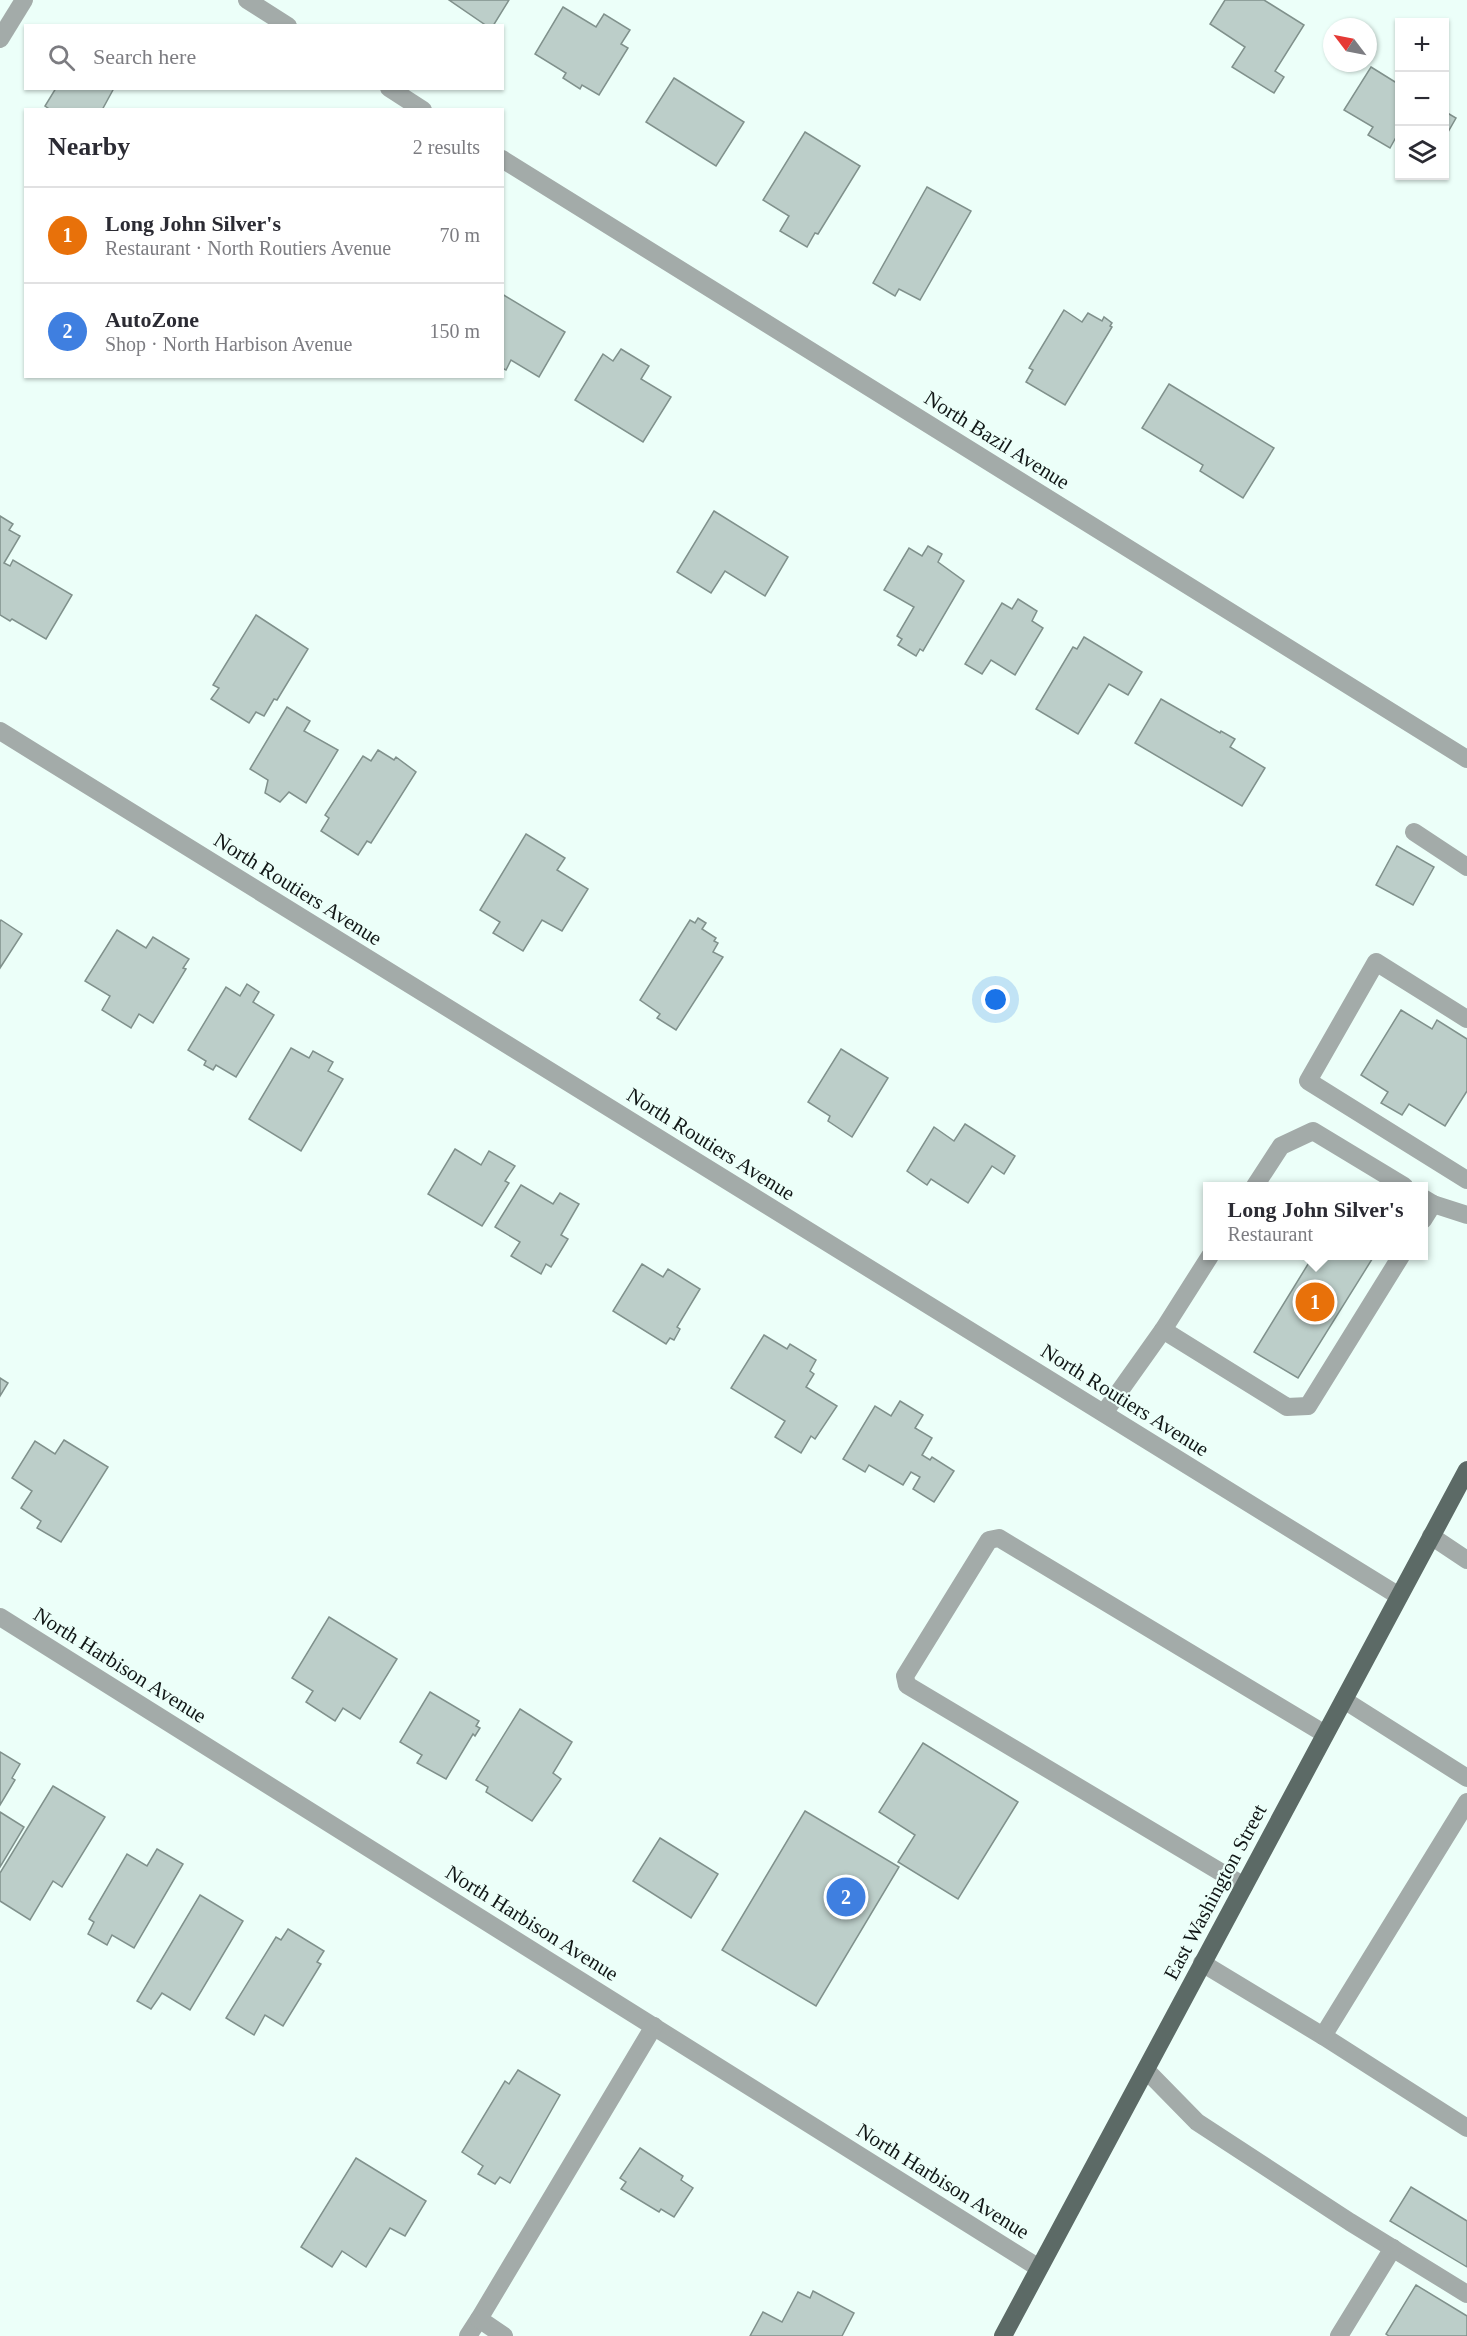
<!DOCTYPE html>
<meta charset="utf-8">
<style>
:root{--surface:#fff;--page:#f7f7f7;--text:#2b2b33;--muted:#7c7c81;--line:#e1e1e2;--accent:#d93025}
body{margin:0;font-family:Georgia,serif;background:var(--page);color:var(--text)}
.controls{position:absolute;right:18px;top:18px;display:grid;overflow:hidden;border-radius:0px;box-shadow:0 2px 4px #0004}
.controls button{width:54px;height:54px;display:grid;place-items:center;padding:0;border:0;border-bottom:2px solid var(--line);background:var(--surface);color:var(--text);font:30px sans-serif}
.compass{position:absolute;left:1323px;top:18px;width:54px;height:54px;border-radius:50%;background:var(--surface);box-shadow:0 2px 4px #0004;rotate:302deg}
.you{position:absolute;left:996px;top:1000px;width:21px;height:21px;margin:-15px;border:4px solid #fff;border-radius:50%;background:#1a73e8;box-shadow:0 0 0 9px #1a73e833}
.badge{display:grid;place-items:center;width:39px;height:39px;border-radius:50%;background:var(--accent);color:#fff;font-size:20px;font-weight:700}
.pin{position:absolute;translate:-50% -50%;border:3px solid #fff;box-shadow:0 2px 6px #0006}
.popup{position:absolute;left:1203px;top:1182px;width:225px;height:78px;box-sizing:border-box;display:grid;place-content:center;border-radius:0px;background:var(--surface);filter:drop-shadow(0 2px 4px #0005);font-size:20px;white-space:nowrap;color:var(--muted)}
.popup b{font-size:22px;color:var(--text)}
.popup::after{content:'';position:absolute;left:50%;top:100%;margin-left:-12px;border:12px solid transparent;border-top-color:var(--surface)}
.list{margin:0;padding:0;list-style:none}
h2{display:flex;justify-content:space-between;align-items:center;height:78px;margin:0;padding:0 24px;font-size:26px}
h2 small{font-size:20px;font-weight:400;color:var(--muted)}
.list li{display:grid;grid-template-columns:39px 1fr auto;gap:18px;align-items:center;box-sizing:border-box;height:96px;padding:0 24px;border-top:2px solid var(--line)}
.list b{display:block;font-size:22px;white-space:nowrap}
.list p{margin:0;font-size:20px;white-space:nowrap;color:var(--muted)}
.list em{font-size:20px;font-style:normal;color:var(--muted)}
.icon{flex:none;width:33px;height:33px;fill:none;stroke:currentColor;stroke-width:2;stroke-linecap:round;stroke-linejoin:round}
.map{position:relative;flex:none;width:1467px;height:2336px;overflow:hidden}
.search{position:absolute;background:var(--surface);box-shadow:0 2px 4px #0004;left:24px;top:24px;width:480px;height:66px;display:flex;align-items:center;gap:15px;box-sizing:border-box;padding:0 21px;border-radius:0px;color:var(--muted);font-size:22px}
.panel{position:absolute;background:var(--surface);box-shadow:0 2px 4px #0004;left:24px;top:108px;width:480px;height:270px;border-radius:0px}
.map>svg:first-child{display:block}
.building{fill:#bccec9;stroke:#80918c;stroke-width:1.5}
.lines{fill:none;stroke-linecap:round;stroke-linejoin:round}
.minor{stroke:#a3aba9;stroke-width:18}
.major{stroke:#5c6a66;stroke-width:18}
.labels{text-anchor:middle;dominant-baseline:central;stroke-width:4.5;stroke-linejoin:round;paint-order:stroke}
.street-label{font-size:21px;fill:#111716;stroke:#ecfff9}
</style>
<div class="map">
<svg width="1467" height="2336" viewBox="0 0 1467 2336">
<rect width="100%" height="100%" fill="#ecfff9"/>
<g class="building">
<polygon points="449,0 509,0 493,26 487,26"/>
<polygon points="1225,0 1264,0 1304,25 1275,71 1284,77 1274,93 1232,67 1245,47 1210,24"/>
<polygon points="563,7 596,27 604,14 630,30 621,44 628,48 599,95 582,85 580,89 563,78 566,73 535,54"/>
<polygon points="1371,67 1400,85 1400,142 1395,139 1390,148 1368,135 1373,127 1344,110"/>
<polygon points="674,78 744,122 716,166 646,122"/>
<polygon points="56,88 114,88 102,110 51,110 45,106"/>
<polygon points="1444,111 1456,118 1444,139"/>
<polygon points="805,132 860,166 818,234 815,233 807,247 780,231 789,216 763,200"/>
<polygon points="927,187 971,211 920,300 899,289 895,296 873,283"/>
<polygon points="502,294 565,332 539,377 511,360 506,370 502,368"/>
<polygon points="1064,310 1082,322 1088,313 1102,321 1104,317 1112,323 1110,326 1112,327 1065,405 1026,382 1033,370 1029,368"/>
<polygon points="621,349 649,366 641,379 671,397 643,442 575,400 603,354 613,361"/>
<polygon points="1169,384 1274,448 1243,498 1200,471 1203,465 1142,428"/>
<polygon points="714,511 788,557 765,596 725,571 711,593 677,572"/>
<polygon points="0,516 13,524 9,530 20,536 4,563 10,566 13,560 72,595 46,639 12,619 10,621 0,615"/>
<polygon points="928,546 942,554 938,562 964,581 923,651 920,649 916,656 898,645 902,639 897,636 914,607 884,590 909,548 922,556"/>
<polygon points="1018,599 1037,611 1032,621 1043,628 1015,675 991,660 982,674 965,664 1002,603 1012,609"/>
<polygon points="256,615 308,649 277,700 274,699 264,716 256,712 249,723 211,699 219,688 213,685"/>
<polygon points="1084,637 1142,672 1128,695 1109,684 1078,734 1036,709 1073,647 1077,649"/>
<polygon points="1161,699 1220,733 1221,731 1235,739 1230,747 1265,768 1242,806 1135,743"/>
<polygon points="287,707 310,721 304,731 338,750 306,803 289,792 280,802 265,793 268,780 250,769"/>
<polygon points="378,750 394,760 396,757 416,772 371,843 367,841 358,855 321,831 329,818 325,815 363,756 371,761"/>
<polygon points="526,834 565,858 557,870 588,889 562,931 542,920 523,951 493,933 500,922 480,910"/>
<polygon points="1397,846 1434,867 1413,905 1376,885"/>
<polygon points="698,918 706,923 702,929 716,938 714,941 718,943 713,952 723,957 676,1030 657,1018 660,1014 640,1000 690,920 695,923"/>
<polygon points="1,920 22,934 0,968 0,922"/>
<polygon points="117,930 146,948 153,937 189,959 183,968 186,969 153,1023 139,1014 131,1028 102,1010 110,996 85,981"/>
<polygon points="247,984 259,992 253,1002 274,1015 236,1077 216,1065 213,1070 204,1065 206,1061 188,1050 226,987 240,996"/>
<polygon points="1401,1010 1432,1029 1437,1020 1467,1039 1467,1091 1445,1126 1409,1104 1402,1115 1381,1103 1388,1092 1361,1075"/>
<polygon points="291,1048 309,1058 313,1051 333,1062 328,1071 343,1079 301,1151 249,1119"/>
<polygon points="841,1049 888,1078 852,1137 828,1121 830,1116 808,1102"/>
<polygon points="965,1124 1015,1156 1004,1174 992,1166 968,1203 931,1179 927,1185 907,1171 934,1127 954,1141"/>
<polygon points="455,1149 481,1165 489,1151 515,1166 505,1181 509,1183 482,1226 428,1194"/>
<polygon points="521,1185 553,1204 560,1193 579,1204 561,1235 568,1239 551,1267 546,1264 541,1274 511,1256 520,1242 495,1227"/>
<polygon points="1313,1256 1374,1256 1298,1378 1254,1352"/>
<polygon points="642,1264 663,1277 668,1269 700,1289 677,1327 680,1329 674,1340 670,1338 666,1344 613,1311"/>
<polygon points="764,1335 787,1349 790,1344 816,1360 810,1371 814,1374 806,1387 837,1406 815,1439 811,1436 801,1453 775,1437 785,1421 731,1388"/>
<polygon points="0,1378 8,1383 0,1396"/>
<polygon points="900,1401 923,1415 915,1428 932,1438 922,1455 930,1460 932,1457 954,1471 934,1502 913,1489 920,1477 911,1472 903,1485 869,1465 865,1472 843,1459 875,1406 891,1416"/>
<polygon points="64,1440 108,1467 61,1542 37,1528 41,1521 21,1508 32,1491 12,1478 35,1441 55,1454"/>
<polygon points="329,1617 397,1659 360,1719 343,1708 335,1721 306,1702 313,1691 292,1678"/>
<polygon points="430,1692 479,1721 476,1726 480,1728 475,1736 473,1734 446,1779 417,1763 422,1755 400,1742"/>
<polygon points="520,1709 572,1742 553,1773 561,1779 532,1821 486,1792 488,1787 476,1780"/>
<polygon points="923,1743 1018,1802 958,1899 898,1862 915,1835 879,1812"/>
<polygon points="0,1752 20,1764 12,1778 15,1780 0,1805"/>
<polygon points="53,1786 105,1817 62,1887 53,1881 30,1920 0,1901 0,1873"/>
<polygon points="805,1811 899,1867 816,2006 722,1950"/>
<polygon points="0,1812 24,1827 0,1867"/>
<polygon points="660,1838 718,1874 691,1918 633,1881"/>
<polygon points="157,1849 183,1864 134,1948 112,1935 107,1945 88,1934 94,1922 89,1919 127,1854 147,1866"/>
<polygon points="200,1895 243,1921 190,2010 162,1993 151,2009 137,2001"/>
<polygon points="288,1929 324,1951 317,1962 321,1964 283,2026 265,2015 254,2035 226,2018 276,1937 281,1940"/>
<polygon points="518,2070 560,2095 510,2183 500,2177 495,2184 478,2174 483,2166 462,2152 505,2081 509,2084"/>
<polygon points="640,2148 683,2176 681,2180 693,2188 674,2217 661,2209 659,2212 621,2189 626,2182 620,2178"/>
<polygon points="356,2158 426,2201 405,2236 390,2228 366,2267 342,2251 332,2267 301,2247"/>
<polygon points="1411,2187 1467,2221 1467,2267 1390,2221"/>
<polygon points="1416,2285 1467,2316 1467,2336 1389,2336 1386,2334"/>
<polygon points="813,2291 854,2313 842,2336 750,2336 763,2312 782,2322 798,2292 810,2298"/>
</g>
<g class="lines">
<g class="minor">
<polyline points="247,0 288,26"/>
<polyline points="0,39 24,0"/>
<polyline points="389,88 423,110"/>
<polyline points="502,159 1467,759"/>
<polyline points="0,731 1399,1596"/>
<polyline points="1414,832 1467,867"/>
<polyline points="1467,1019 1376,962 1308,1081 1467,1180"/>
<polyline points="1255,1186 1281,1146 1313,1131 1404,1186"/>
<polyline points="1423,1198 1433,1204 1467,1215"/>
<polyline points="1423,1220 1433,1204"/>
<polyline points="1163,1330 1287,1407 1308,1406 1401,1256"/>
<polyline points="1104,1413 1163,1330 1210,1256"/>
<polyline points="1431,1536 1467,1560"/>
<polyline points="0,1617 1039,2268"/>
<polyline points="1344,1700 1467,1778"/>
<polyline points="1244,1886 907,1685 905,1676 989,1540 999,1538 1325,1734"/>
<polyline points="1202,1963 1323,2036 1467,2128"/>
<polyline points="1323,2036 1467,1802"/>
<polyline points="1146,2070 1197,2122 1350,2222 1467,2294"/>
<polyline points="468,2336 479,2319"/>
<polyline points="504,2336 479,2319 654,2026"/>
<polyline points="1339,2336 1393,2248"/>
</g>
<polyline class="major" points="1003,2336 1467,1470"/>
</g>
<g class="labels">
<g class="street-label">
<text transform="translate(997 440) rotate(32)">North Bazil Avenue</text>
<text transform="translate(298 889) rotate(32)">North Routiers Avenue</text>
<text transform="translate(711 1144) rotate(32)">North Routiers Avenue</text>
<text transform="translate(1125 1400) rotate(32)">North Routiers Avenue</text>
<text transform="translate(120 1665) rotate(32)">North Harbison Avenue</text>
<text transform="translate(1215 1892) rotate(-62)">East Washington Street</text>
<text transform="translate(532 1923) rotate(32)">North Harbison Avenue</text>
<text transform="translate(943 2181) rotate(32)">North Harbison Avenue</text>
</g>
</g>
</svg>
<div class="controls">
<button>+</button>
<button>−</button>
<button><svg class="icon" aria-label="layers" viewBox="0 0 24 24"><path d="M12 4l9 5-9 5-9-5zM3 14l9 5 9-5"/></svg></button>
</div>
<svg class="compass" viewBox="-18 -18 36 36"><path d="M0-13l5 13h-10z" fill="#e53935"/><path d="M0 13l5-13h-10z" fill="#7c7c81"/></svg>
<div class="you"></div>
<div class="pin badge" style="left:1315px;top:1302px;background:#e8710a">1</div>
<div class="popup"><b>Long John Silver's</b>Restaurant</div>
<div class="pin badge" style="left:846px;top:1897px;background:#3f7fe0">2</div>
<div class="search"><svg class="icon" aria-label="search" viewBox="0 0 24 24"><circle cx="10" cy="10" r="6"/><path d="M15 15l6 6"/></svg>Search here</div>
<section class="panel">
<h2>Nearby<small>2 results</small></h2>
<ul class="list">
<li><span class="badge" style="background:#e8710a">1</span><div><b>Long John Silver's</b><p>Restaurant · North Routiers Avenue</p></div><em>70 m</em></li>
<li><span class="badge" style="background:#3f7fe0">2</span><div><b>AutoZone</b><p>Shop · North Harbison Avenue</p></div><em>150 m</em></li>
</ul>
</section>
</div>
